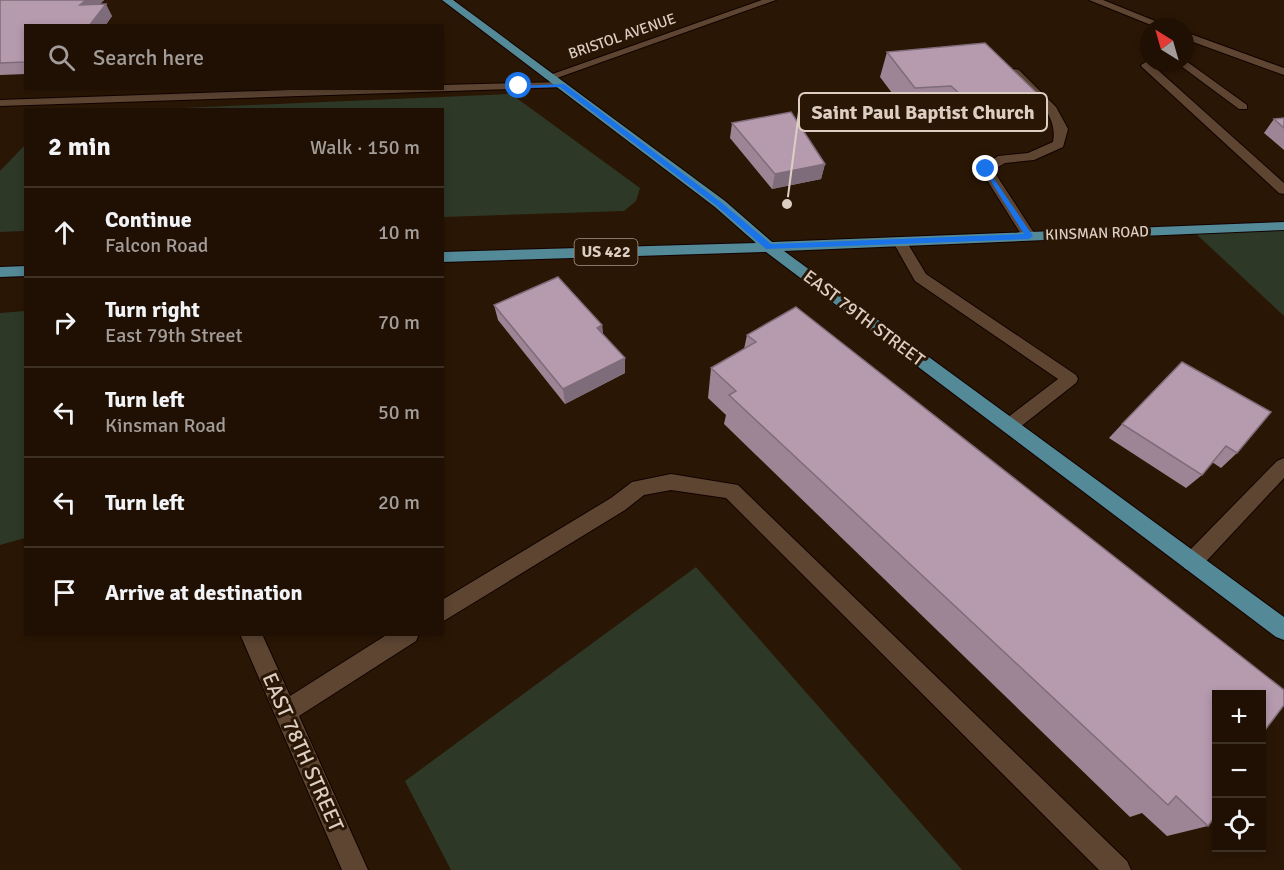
<!DOCTYPE html>
<meta charset="utf-8">
<style>
:root{--surface:#201003;--page:#2d1e12;--text:#f1f3f6;--muted:#a29d9a;--line:#3d3025}
body{margin:0;font-family:Signika,sans-serif;background:var(--page);color:var(--text)}
.controls{position:absolute;right:18px;bottom:18px;display:grid;overflow:hidden;border-radius:0px;box-shadow:0 3px 9px #0003}
.controls button{width:54px;height:54px;display:grid;place-items:center;padding:0;border:0;border-bottom:2px solid var(--line);background:var(--surface);color:var(--text);font:30px sans-serif}
.compass{position:absolute;left:1140px;top:18px;width:54px;height:54px;border-radius:50%;background:var(--surface);box-shadow:0 3px 9px #0003;rotate:323deg}
.stop{position:absolute;width:18px;height:18px;margin:-14px;border:4px solid #1a73e8;border-radius:50%;background:#fff}
.stop.end{background:#1a73e8;border-color:#fff;box-shadow:0 2px 6px #0008}
.list{margin:0;padding:0;list-style:none}
h2{display:flex;justify-content:space-between;align-items:center;height:78px;margin:0;padding:0 24px;font-size:26px}
h2 small{font-size:20px;font-weight:400;color:var(--muted)}
.list li{display:grid;grid-template-columns:39px 1fr auto;gap:18px;align-items:center;box-sizing:border-box;height:90px;padding:0 24px;border-top:2px solid var(--line)}
.list b{display:block;font-size:22px;white-space:nowrap}
.list p{margin:0;font-size:20px;white-space:nowrap;color:var(--muted)}
.list em{font-size:20px;font-style:normal;color:var(--muted)}
.icon{flex:none;width:33px;height:33px;fill:none;stroke:currentColor;stroke-width:2;stroke-linecap:round;stroke-linejoin:round}
.map{position:relative;flex:none;width:1284px;height:870px;overflow:hidden}
.search{position:absolute;background:var(--surface);box-shadow:0 3px 9px #0003;left:24px;top:24px;width:420px;height:66px;display:flex;align-items:center;gap:15px;box-sizing:border-box;padding:0 21px;border-radius:0px;color:var(--muted);font-size:22px}
.panel{position:absolute;background:var(--surface);box-shadow:0 3px 9px #0003;left:24px;top:108px;width:420px;height:528px;border-radius:0px}
.map>svg:first-child{display:block}
.green{fill:#2e3827}
.lines{fill:none;stroke-linecap:round;stroke-linejoin:round}
.minor-casing{stroke:#120200;stroke-width:2}
.major-casing{stroke:#120200;stroke-width:2}
.minor{fill:#5d4532;fill-rule:evenodd}
.major{fill:#548997;fill-rule:evenodd}
.wall{fill:#9d8596}
.shaded-wall{fill:#7f6c7a}
.building{fill:#b69bae;stroke:#7f6c7a;stroke-width:1.5}
.route{fill:#1a73e8}
.labels{text-anchor:middle;dominant-baseline:central;stroke-width:6;stroke-linejoin:round;paint-order:stroke}
.far-street-label{font-size:15px;fill:#ddcec3;stroke:#2a1604}
.shield{fill:#2a1604;stroke:#a7978a;stroke-width:1.5}
.shield-label{font-size:16px;font-weight:bold;fill:#ddcec3}
.street-label{font-size:18px;fill:#ddcec3;stroke:#2a1604}
.near-street-label{font-size:21px;fill:#ddcec3;stroke:#2a1604}
.leader{fill:none;stroke:#ddcec3;stroke-width:2}
.callout-dot{fill:#ddcec3;stroke:#2a1604;stroke-width:2}
.callout{fill:#2a1604;stroke:#ddcec3;stroke-width:2}
.callout-label{font-size:20px;text-anchor:middle;font-weight:bold;fill:#ddcec3}
</style>
<div class="map">
<svg width="1284" height="870" viewBox="0 0 1284 870">
<rect width="100%" height="100%" fill="#2a1604"/>
<g class="green">
<polygon points="511,94 640,188 636,201 624,211 443,217 442,110 159,109"/>
<polygon points="25,145 25,231 0,232 0,171"/>
<polygon points="1284,226 1284,316 1192,230"/>
<polygon points="25,311 25,538 0,545 0,313"/>
<polygon points="696,567 962,870 451,870 405,781"/>
</g>
<g class="lines">
<g class="minor-casing">
<g id="minor">
<polygon points="762,0 776,0 554,79 546,79 544,77"/>
<polygon points="1089,0 1103,0 1170,27 1156,27"/>
<polygon points="1185,32 1284,68 1284,75 1185,39"/>
<polygon points="1186,61 1247,105 1247,109 1239,109 1177,63 1185,63"/>
<polygon points="1146,62 1150,63 1284,183 1284,194 1279,193 1142,67 1141,65"/>
<path d="M 1015,69 L 1019,70 L 1056,107 L 1068,129 L 1063,147 L 1034,160 L 1005,163 L 993,170 L 1036,236 L 1029,240 L 1024,239 L 980,169 L 998,156 L 1028,153 L 1053,142 C 1059,113 1030,93 1011,74 L 1009,72 Z"/>
<polygon points="562,82 566,83 566,87 0,106 0,100 346,88 442,88 442,85"/>
<polygon points="900,237 905,239 926,274 1076,375 1078,379 1076,383 1015,431 1009,433 1003,431 1000,426 1003,421 1058,379 915,281 893,242"/>
<polygon points="1284,458 1284,478 1199,569 1192,571 1185,569 1182,562 1185,555 1277,461"/>
<polygon points="671,474 738,485 1127,861 1131,870 1099,870 726,498 671,490 644,495 625,510 442,622 442,600 611,498 632,482"/>
<polygon points="240,634 262,634 290,696 388,634 419,634 416,641 299,716 368,870 342,870"/>
</g>
</g>
<g class="major-casing">
<g id="major">
<polygon points="442,0 453,0 725,201 772,242 1284,222 1284,230 784,251 1284,617 1284,640 1276,637 766,252 442,262 442,252 756,243 715,207"/>
<polygon points="26,266 26,276 0,277 0,267"/>
</g>
</g>
<use href="#minor" class="minor"/>
<use href="#major" class="major"/>
</g>
<g class="wall">
<polygon points="0,0 104,0 99,5 112,16 105,26 26,26 26,74 0,75"/>
<polygon points="887,52 1037,93 1026,118 960,127 942,111 907,113 880,77"/>
<polygon points="1284,118 1284,150 1264,133 1274,119"/>
<polygon points="732,123 825,164 821,179 772,189 730,138"/>
<polygon points="494,305 602,325 603,334 625,358 625,373 565,404 498,320"/>
<polygon points="747,335 1262,694 1208,826 1167,836 1142,813 1130,817 724,424 726,415 708,398 711,368 744,349"/>
<polygon points="1271,412 1237,453 1221,468 1212,462 1202,475 1186,488 1109,438 1122,424"/>
</g>
<g class="shaded-wall">
<polygon points="86,0 104,0 86,17 80,5"/>
<polygon points="106,4 112,16 105,26 89,26"/>
<polygon points="1037,93 1026,118 960,127 969,102"/>
<polygon points="825,164 821,179 772,189 775,174"/>
<polygon points="602,325 603,340 597,328"/>
<polygon points="625,358 625,373 565,404 563,389"/>
</g>
<g class="building">
<polygon points="0,0 86,0 80,5 106,4 89,26 26,26 26,62 0,63"/>
<polygon points="985,43 1037,93 969,102 951,86 915,88 887,52"/>
<polygon points="791,112 825,164 775,174 732,123"/>
<polygon points="1284,118 1284,128 1274,119"/>
<polygon points="558,277 602,325 597,328 625,358 563,389 494,305"/>
<polygon points="796,307 1284,690 1284,705 1262,734 1262,694 1216,694 1216,815 1208,826 1176,796 1168,805 729,395 736,391 711,368 756,342 747,335"/>
<polygon points="1182,362 1271,412 1237,453 1226,446 1202,475 1122,424"/>
</g>
<polygon class="route" points="564,84 722,203 771,244 1024,234 983,169 986,167 1033,236 1029,239 766,249 717,206 560,87 519,88 515,86"/>
<g class="labels">
<g class="far-street-label">
<text transform="translate(622 36) rotate(-19)">BRISTOL AVENUE</text>
<text transform="translate(1097 233) rotate(-2)">KINSMAN ROAD</text>
</g>
<rect class="shield" x="574.5" y="239" width="63" height="26" rx="4.5"/>
<g class="shield-label">
<text x="606" y="252">US 422</text>
</g>
<g class="street-label">
<text transform="translate(864 318) rotate(37)">EAST 79TH STREET</text>
</g>
<g class="near-street-label">
<text transform="translate(303 752) rotate(66)">EAST 78TH STREET</text>
</g>
</g>
<path class="leader" d="M787 204L799 112"/>
<circle class="callout-dot" cx="787" cy="204" r="6"/>
<rect class="callout" x="799" y="93" width="248" height="38" rx="6"/>
<g class="callout-label">
<text x="923" y="119">Saint Paul Baptist Church</text>
</g>
</svg>
<div class="controls">
<button>+</button>
<button>−</button>
<button><svg class="icon" aria-label="locate" viewBox="0 0 24 24"><circle cx="12" cy="12" r="6"/><path d="M12 2v4M12 18v4M2 12h4M18 12h4"/></svg></button>
</div>
<svg class="compass" viewBox="-18 -18 36 36"><path d="M0-13l5 13h-10z" fill="#e53935"/><path d="M0 13l5-13h-10z" fill="#a29d9a"/></svg>
<div class="stop" style="left:519px;top:86px"></div>
<div class="stop end" style="left:986px;top:169px"></div>
<div class="search"><svg class="icon" aria-label="search" viewBox="0 0 24 24"><circle cx="10" cy="10" r="6"/><path d="M15 15l6 6"/></svg>Search here</div>
<section class="panel">
<h2>2 min<small>Walk · 150 m</small></h2>
<ul class="list">
<li><svg class="icon" aria-label="ahead" viewBox="0 0 24 24"><path d="M12 20V5M6 11l6-6 6 6"/></svg><div><b>Continue</b><p>Falcon Road</p></div><em>10 m</em></li>
<li><svg class="icon" aria-label="right" viewBox="0 0 24 24"><path d="M7 20v-9h11M14 6l5 5-5 5"/></svg><div><b>Turn right</b><p>East 79th Street</p></div><em>70 m</em></li>
<li><svg class="icon" aria-label="left" viewBox="0 0 24 24"><path d="M17 20v-9H6M10 6l-5 5 5 5"/></svg><div><b>Turn left</b><p>Kinsman Road</p></div><em>50 m</em></li>
<li><svg class="icon" aria-label="left" viewBox="0 0 24 24"><path d="M17 20v-9H6M10 6l-5 5 5 5"/></svg><div><b>Turn left</b></div><em>20 m</em></li>
<li><svg class="icon" aria-label="arrive" viewBox="0 0 24 24"><path d="M6 21V4h12l-3 4 3 4H6"/></svg><div><b>Arrive at destination</b></div></li>
</ul>
</section>
</div>
